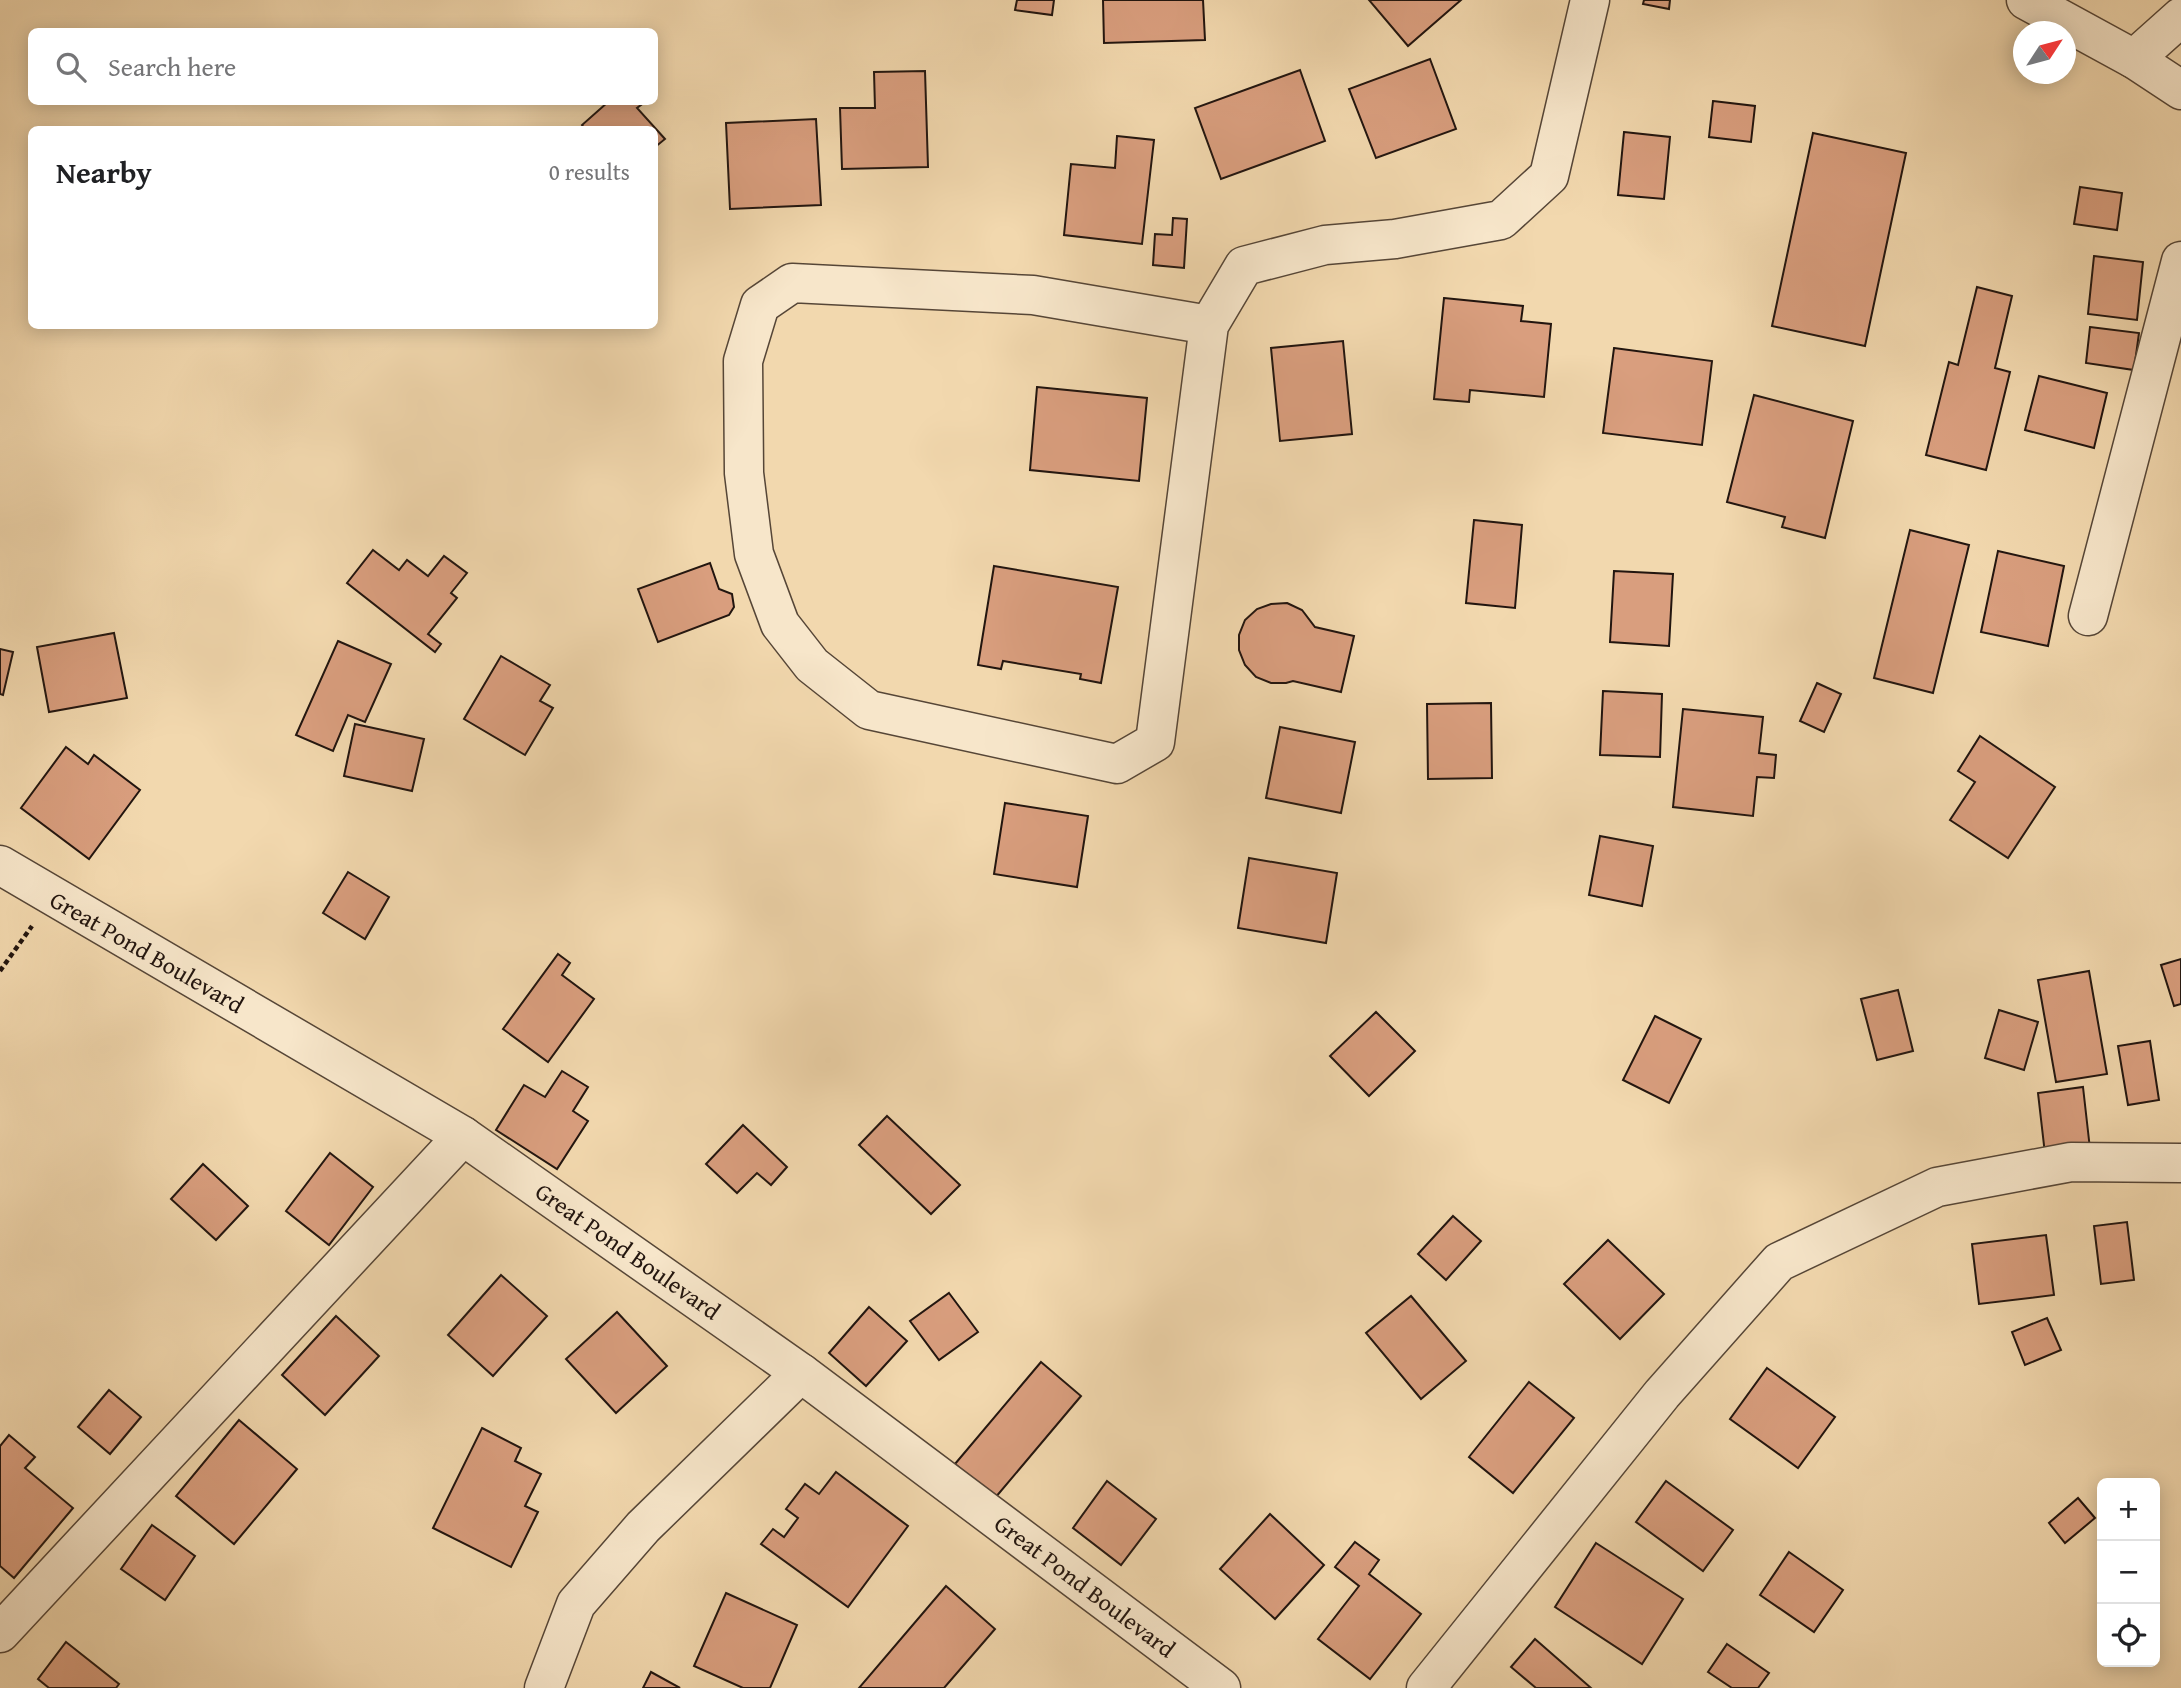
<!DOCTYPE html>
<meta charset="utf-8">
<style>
:root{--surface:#fff;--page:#f2f2f2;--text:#202124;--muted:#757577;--line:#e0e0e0}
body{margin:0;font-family:"Gentium Book Plus",serif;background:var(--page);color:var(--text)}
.controls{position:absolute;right:21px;bottom:21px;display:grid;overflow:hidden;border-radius:10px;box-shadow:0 4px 18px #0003}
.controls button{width:63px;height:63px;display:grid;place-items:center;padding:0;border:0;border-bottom:2px solid var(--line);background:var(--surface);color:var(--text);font:35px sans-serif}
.compass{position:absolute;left:2013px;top:21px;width:63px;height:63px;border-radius:50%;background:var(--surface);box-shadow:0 4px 18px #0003;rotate:54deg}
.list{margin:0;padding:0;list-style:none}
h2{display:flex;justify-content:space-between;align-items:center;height:91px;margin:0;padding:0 28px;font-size:30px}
h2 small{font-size:23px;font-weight:400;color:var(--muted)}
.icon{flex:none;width:38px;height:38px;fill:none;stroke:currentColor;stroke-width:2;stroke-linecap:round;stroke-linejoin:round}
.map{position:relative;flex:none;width:2181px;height:1688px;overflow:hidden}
.search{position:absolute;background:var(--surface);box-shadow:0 4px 18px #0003;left:28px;top:28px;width:630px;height:77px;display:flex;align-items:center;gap:18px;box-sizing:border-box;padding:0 24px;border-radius:10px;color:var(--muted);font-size:26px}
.panel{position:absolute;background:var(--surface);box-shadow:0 4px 18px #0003;left:28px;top:126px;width:630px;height:203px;border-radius:10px}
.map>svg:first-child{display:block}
.building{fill:#d99e7e;stroke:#22150f;stroke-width:2}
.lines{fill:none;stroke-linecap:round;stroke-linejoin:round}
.minor-casing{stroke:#564637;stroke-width:41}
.path{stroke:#22150f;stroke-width:4.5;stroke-dasharray:5 3.5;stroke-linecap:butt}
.minor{stroke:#f7e6ca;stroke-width:38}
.labels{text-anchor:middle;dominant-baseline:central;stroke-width:7;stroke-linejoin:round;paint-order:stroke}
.street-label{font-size:24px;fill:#22150f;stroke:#f7e6ca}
</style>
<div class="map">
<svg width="2181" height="1688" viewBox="0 0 2181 1688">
<rect width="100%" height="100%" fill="#f2d8ae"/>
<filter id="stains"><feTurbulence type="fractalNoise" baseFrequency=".00286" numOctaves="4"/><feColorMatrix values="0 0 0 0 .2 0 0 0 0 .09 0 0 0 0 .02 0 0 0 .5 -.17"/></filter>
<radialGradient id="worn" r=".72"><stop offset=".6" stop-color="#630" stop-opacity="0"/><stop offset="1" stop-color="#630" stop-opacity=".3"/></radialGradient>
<g class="building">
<polygon points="1017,0 1054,0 1052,15 1015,10"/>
<polygon points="1103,0 1203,0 1205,40 1104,43"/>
<polygon points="1369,0 1461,0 1408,46"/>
<polygon points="1644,0 1670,0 1669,9 1643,4"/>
<polygon points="1430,59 1456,129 1376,158 1349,89"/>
<polygon points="1300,70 1325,141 1221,179 1195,108"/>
<polygon points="925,71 928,167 842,169 840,108 875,108 874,72"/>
<polygon points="1713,101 1755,106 1751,142 1709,137"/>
<polygon points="608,102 645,102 637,108 665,139 654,148 654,130 586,130 582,125"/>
<polygon points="816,119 821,205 730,209 726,123"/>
<polygon points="1624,132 1670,137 1664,199 1618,195"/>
<polygon points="1813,133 1906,153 1865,346 1772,326"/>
<polygon points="1117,136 1154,140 1142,244 1064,235 1071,164 1115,168"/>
<polygon points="2080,187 2122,193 2117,230 2074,224"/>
<polygon points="1173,218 1187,219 1184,268 1153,265 1155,234 1172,235"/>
<polygon points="2094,256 2143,262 2137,320 2088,314"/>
<polygon points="1977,287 2012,296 1995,368 2010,372 1986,470 1926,455 1949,362 1958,365"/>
<polygon points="1444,298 1523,306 1521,321 1551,324 1544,397 1470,390 1469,402 1434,399"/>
<polygon points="2090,327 2139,333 2134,370 2086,363"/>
<polygon points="1343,341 1352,434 1280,441 1271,348"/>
<polygon points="1614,348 1712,361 1702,445 1603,433"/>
<polygon points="2039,376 2107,393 2094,448 2025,430"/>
<polygon points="1037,387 1147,398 1139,481 1030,470"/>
<polygon points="1754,395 1853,421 1825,538 1782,527 1785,517 1727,502"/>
<polygon points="1474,520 1522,525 1515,608 1466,603"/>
<polygon points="1910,530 1969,545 1933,693 1874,678"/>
<polygon points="373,550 399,570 407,560 428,576 444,556 467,573 451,593 457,598 428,634 441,644 435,652 347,583"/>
<polygon points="1998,551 2064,566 2048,646 1981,632"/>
<polygon points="710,563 719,589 732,594 734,607 729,615 658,642 638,589"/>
<polygon points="994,566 1118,587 1101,683 1080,679 1081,674 1003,661 1001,669 978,665"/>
<polygon points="1614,571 1673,574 1669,646 1610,642"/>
<polygon points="1287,603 1302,610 1315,627 1354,636 1341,692 1293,681 1286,683 1271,683 1256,677 1245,665 1239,650 1239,635 1245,620 1257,609 1271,604"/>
<polygon points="114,633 127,698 49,712 37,647"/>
<polygon points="338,641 391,664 365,722 348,715 333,751 296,735"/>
<polygon points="0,649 13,652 3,695 0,694"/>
<polygon points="501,656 550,685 540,701 553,708 525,755 464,719"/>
<polygon points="1817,683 1841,694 1824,732 1800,721"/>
<polygon points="1603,691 1662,694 1660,757 1600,755"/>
<polygon points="1491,703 1492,778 1428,779 1427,704"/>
<polygon points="1683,709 1763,717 1759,753 1776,755 1774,778 1757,777 1753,816 1673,807"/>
<polygon points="355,724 424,739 412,791 344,776"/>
<polygon points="1280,727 1355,742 1341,813 1266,798"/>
<polygon points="1980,736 2055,787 2008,858 1950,820 1975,782 1958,771"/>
<polygon points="66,747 88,764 94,755 140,790 89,859 21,808"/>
<polygon points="1005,803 1088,816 1077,887 994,874"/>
<polygon points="1600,836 1653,846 1642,906 1589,895"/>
<polygon points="1249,858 1337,873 1326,943 1238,928"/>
<polygon points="348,872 389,897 365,939 323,913"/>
<polygon points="558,954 570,963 562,975 594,999 548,1062 503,1029"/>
<polygon points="2181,959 2181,1004 2174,1006 2161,965"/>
<polygon points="2089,971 2107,1074 2056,1082 2038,980"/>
<polygon points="1898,990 1913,1051 1877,1060 1861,999"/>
<polygon points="1999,1010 2038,1022 2024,1070 1985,1058"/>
<polygon points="1376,1012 1415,1051 1369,1096 1330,1056"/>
<polygon points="1655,1016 1701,1039 1669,1103 1623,1080"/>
<polygon points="2150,1041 2159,1100 2128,1105 2118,1046"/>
<polygon points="562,1071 588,1087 573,1111 588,1121 557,1169 496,1130 524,1085 545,1097"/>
<polygon points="2083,1087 2090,1149 2045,1154 2038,1093"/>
<polygon points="887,1116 960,1185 931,1214 859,1145"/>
<polygon points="743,1125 787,1167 771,1185 757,1173 737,1193 706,1164"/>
<polygon points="330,1153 373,1187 329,1245 286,1211"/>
<polygon points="203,1164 248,1206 216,1240 171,1199"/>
<polygon points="1453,1216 1481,1241 1446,1280 1418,1254"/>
<polygon points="2127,1222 2134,1280 2101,1284 2094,1226"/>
<polygon points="2046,1235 2054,1295 1979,1304 1972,1244"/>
<polygon points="1608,1240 1664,1294 1620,1339 1564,1284"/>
<polygon points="501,1275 547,1316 493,1376 448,1335"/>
<polygon points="949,1293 978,1332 939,1360 910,1321"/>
<polygon points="1411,1296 1466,1361 1421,1399 1366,1333"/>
<polygon points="869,1307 907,1341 866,1386 829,1353"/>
<polygon points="617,1312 667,1366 616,1413 566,1359"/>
<polygon points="336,1316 379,1356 325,1415 282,1375"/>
<polygon points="2047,1318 2061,1350 2025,1365 2012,1332"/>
<polygon points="1041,1362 1081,1396 995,1498 955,1464"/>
<polygon points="1767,1368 1835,1417 1798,1468 1730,1419"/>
<polygon points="1529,1382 1574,1418 1513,1493 1469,1457"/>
<polygon points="109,1390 141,1417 110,1454 78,1427"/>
<polygon points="239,1420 297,1469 234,1544 176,1496"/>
<polygon points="482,1428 521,1448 515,1461 541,1474 525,1506 538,1512 511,1567 433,1528"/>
<polygon points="9,1435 35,1457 25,1468 73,1508 14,1578 0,1566 0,1446"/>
<polygon points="836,1472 908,1526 848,1607 761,1544 773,1529 784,1537 798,1518 786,1509 805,1484 819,1494"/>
<polygon points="1107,1481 1156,1519 1121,1565 1073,1528"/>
<polygon points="1666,1481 1733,1530 1703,1571 1636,1522"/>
<polygon points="2078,1498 2095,1518 2065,1543 2049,1523"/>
<polygon points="1270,1514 1324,1565 1275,1619 1220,1569"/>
<polygon points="152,1525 195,1556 165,1600 121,1569"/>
<polygon points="1355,1542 1379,1560 1369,1574 1421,1614 1370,1679 1318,1639 1359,1586 1335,1567"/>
<polygon points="1596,1543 1683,1599 1642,1664 1555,1607"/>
<polygon points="1789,1552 1843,1590 1814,1632 1760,1595"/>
<polygon points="946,1586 995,1629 944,1688 859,1688"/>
<polygon points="726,1593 797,1625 770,1688 743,1688 694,1666"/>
<polygon points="1535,1639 1591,1688 1536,1688 1511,1667"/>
<polygon points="66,1642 119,1684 116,1688 49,1688 38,1679"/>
<polygon points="1727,1644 1769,1673 1758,1688 1732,1688 1708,1672"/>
<polygon points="651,1672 680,1688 643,1688"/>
</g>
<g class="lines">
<g class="minor-casing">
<g id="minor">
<polyline points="2026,0 2134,59 2181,90"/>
<polyline points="2134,59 2181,17"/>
<polyline points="1209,325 1033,295 792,283 760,305 743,361 744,473 754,554 780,624 812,665 869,710 1117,764 1155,742 1209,325 1244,266 1325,245 1395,239 1501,220 1549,176 1590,0"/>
<polyline points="2088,616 2181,261"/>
<polyline points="0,865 463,1136 801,1373 1221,1688"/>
<polyline points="0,1633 463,1136"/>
<polyline points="544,1688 576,1604 643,1527 801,1373"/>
<polyline points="1426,1688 1662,1394 1779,1262 1937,1187 2071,1162 2181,1163"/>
</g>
</g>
<polyline class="path" points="0,971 32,926"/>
<use href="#minor" class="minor"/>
</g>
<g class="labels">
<g class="street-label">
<text transform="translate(147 952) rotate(30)">Great Pond Boulevard</text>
<text transform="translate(628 1251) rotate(35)">Great Pond Boulevard</text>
<text transform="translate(1085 1586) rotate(37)">Great Pond Boulevard</text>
</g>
</g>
<rect width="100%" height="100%" filter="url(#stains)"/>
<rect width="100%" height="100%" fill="url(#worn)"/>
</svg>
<div class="controls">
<button>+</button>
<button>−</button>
<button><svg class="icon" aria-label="locate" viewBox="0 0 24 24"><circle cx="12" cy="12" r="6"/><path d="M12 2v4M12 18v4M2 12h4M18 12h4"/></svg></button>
</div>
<svg class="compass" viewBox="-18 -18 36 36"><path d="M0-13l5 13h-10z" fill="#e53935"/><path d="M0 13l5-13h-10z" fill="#757577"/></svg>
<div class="search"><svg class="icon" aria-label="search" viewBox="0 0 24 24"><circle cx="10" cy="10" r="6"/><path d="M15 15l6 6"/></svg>Search here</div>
<section class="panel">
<h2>Nearby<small>0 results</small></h2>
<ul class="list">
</ul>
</section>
</div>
